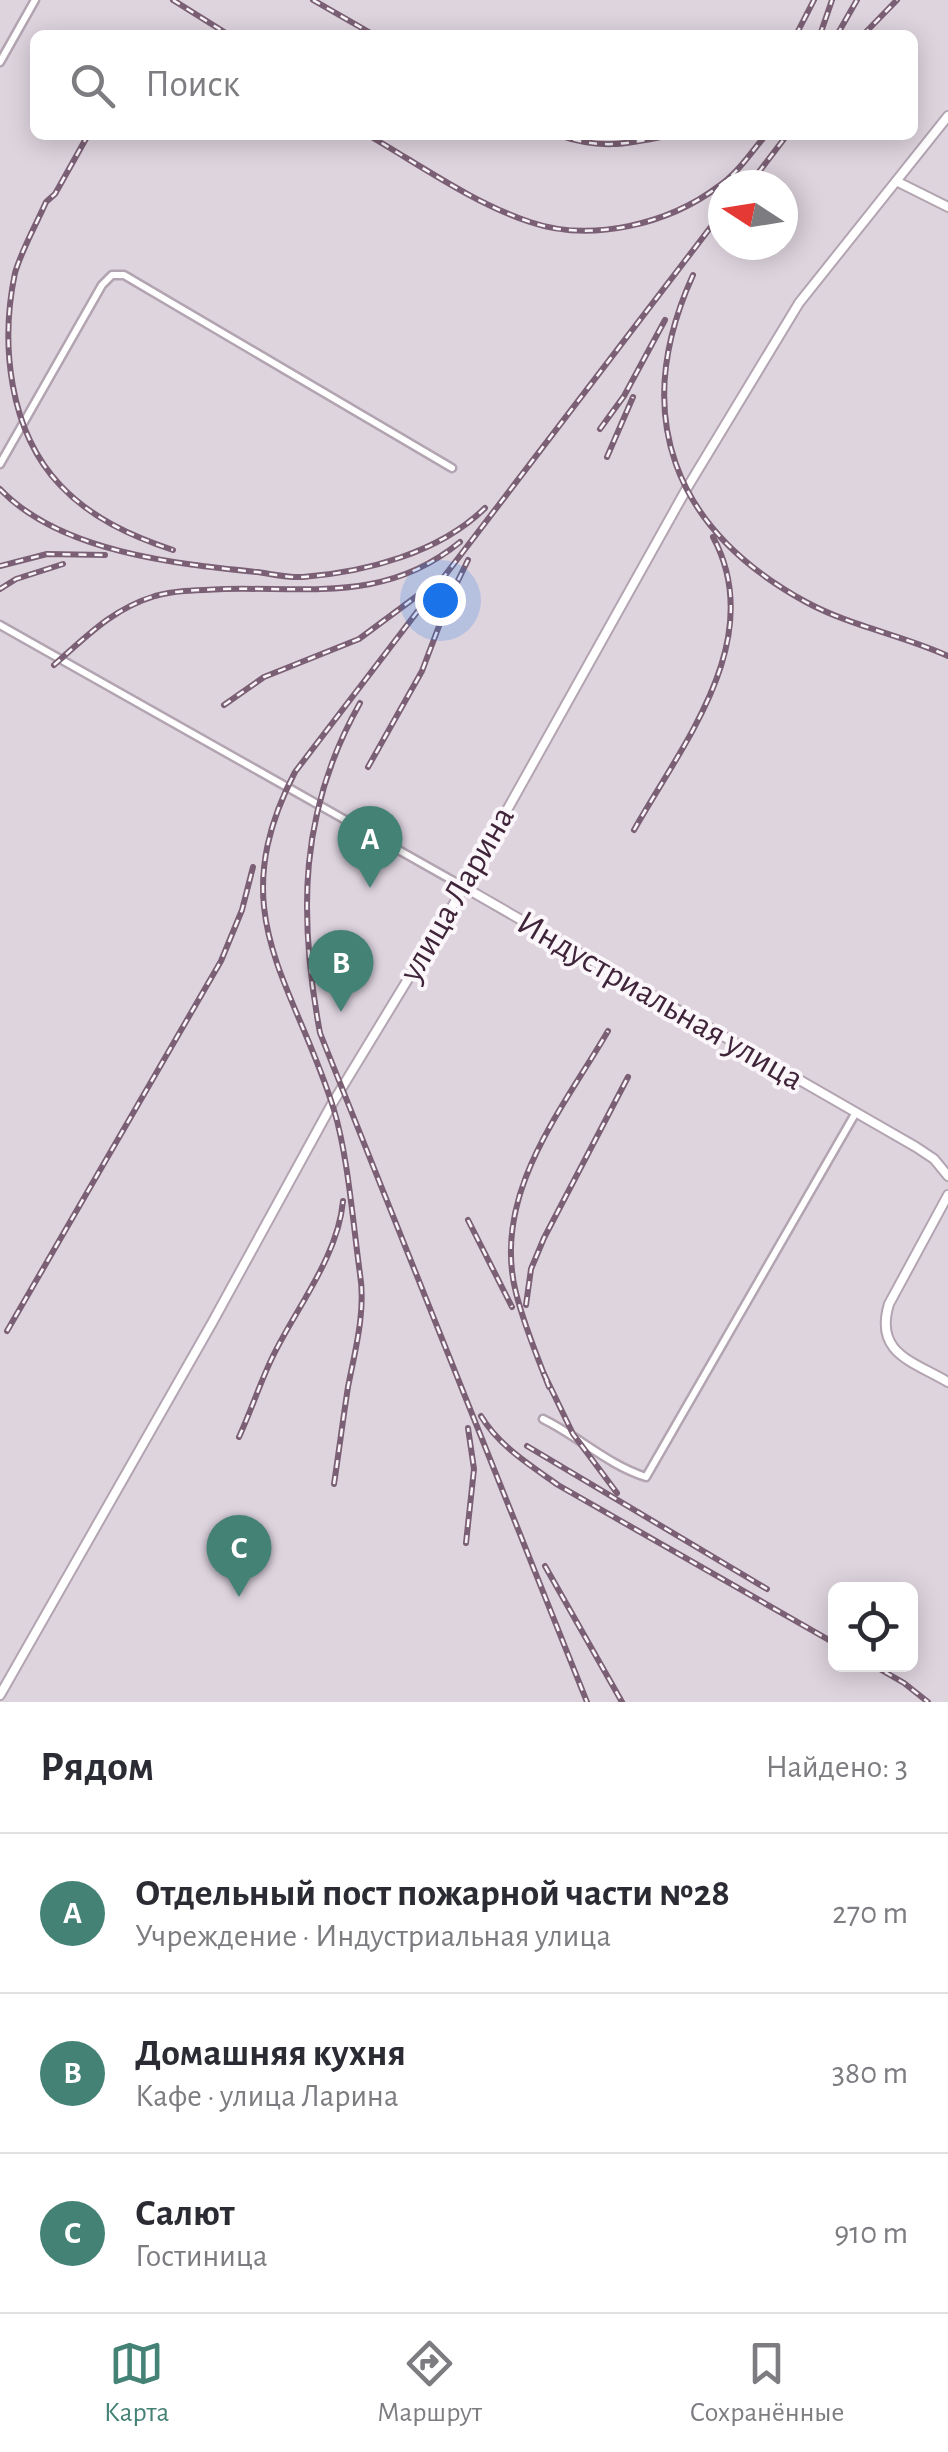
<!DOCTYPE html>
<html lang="ru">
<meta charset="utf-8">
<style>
:root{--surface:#fff;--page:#f7f7f7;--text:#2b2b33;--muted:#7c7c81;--line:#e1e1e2;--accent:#458276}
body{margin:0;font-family:"Alegreya Sans",sans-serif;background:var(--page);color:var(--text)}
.controls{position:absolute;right:30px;bottom:30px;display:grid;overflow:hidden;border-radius:15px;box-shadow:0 5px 25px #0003}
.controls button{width:90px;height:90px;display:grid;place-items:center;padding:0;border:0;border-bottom:2px solid var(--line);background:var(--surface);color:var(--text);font:50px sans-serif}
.compass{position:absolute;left:708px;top:170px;width:90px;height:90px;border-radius:50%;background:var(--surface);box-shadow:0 5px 25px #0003;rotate:282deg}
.you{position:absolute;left:440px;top:600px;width:35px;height:35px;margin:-25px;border:8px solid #fff;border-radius:50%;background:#1a73e8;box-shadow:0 0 0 15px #1a73e833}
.badge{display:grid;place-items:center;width:65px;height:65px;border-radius:50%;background:var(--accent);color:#fff;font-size:32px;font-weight:700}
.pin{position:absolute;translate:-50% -82px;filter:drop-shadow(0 2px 5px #0008)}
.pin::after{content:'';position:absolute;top:52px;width:35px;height:30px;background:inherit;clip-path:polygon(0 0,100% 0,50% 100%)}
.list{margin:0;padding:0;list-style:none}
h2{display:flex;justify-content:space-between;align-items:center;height:130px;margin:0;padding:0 40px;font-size:42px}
h2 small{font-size:32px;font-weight:400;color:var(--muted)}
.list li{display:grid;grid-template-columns:65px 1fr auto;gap:30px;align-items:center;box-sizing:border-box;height:160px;padding:0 40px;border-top:2px solid var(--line)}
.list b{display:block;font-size:38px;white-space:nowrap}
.list p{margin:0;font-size:32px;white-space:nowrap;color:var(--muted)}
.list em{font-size:32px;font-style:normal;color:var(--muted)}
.icon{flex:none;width:55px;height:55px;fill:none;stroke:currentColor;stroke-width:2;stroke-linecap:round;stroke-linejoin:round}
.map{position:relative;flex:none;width:948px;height:1702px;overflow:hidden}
.search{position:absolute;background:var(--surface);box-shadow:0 5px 25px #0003;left:30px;right:30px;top:30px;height:110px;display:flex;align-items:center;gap:25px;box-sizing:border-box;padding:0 35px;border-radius:15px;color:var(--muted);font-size:38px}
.sheet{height:610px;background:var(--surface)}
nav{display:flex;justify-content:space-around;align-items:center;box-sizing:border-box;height:140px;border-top:2px solid var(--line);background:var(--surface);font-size:28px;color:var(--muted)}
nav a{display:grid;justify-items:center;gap:5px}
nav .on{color:var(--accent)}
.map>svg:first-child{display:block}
.built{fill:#ded4de;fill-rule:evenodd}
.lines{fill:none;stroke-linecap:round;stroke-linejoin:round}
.minor-casing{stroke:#b3a4b1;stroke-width:11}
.tertiary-casing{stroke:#b3a4b1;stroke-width:12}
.minor{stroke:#fff;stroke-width:6}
.tertiary{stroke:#fff;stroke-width:8}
.rail-casing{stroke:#7b6075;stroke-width:6}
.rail{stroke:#faf6fa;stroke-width:2.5;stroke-dasharray:8;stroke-linecap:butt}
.labels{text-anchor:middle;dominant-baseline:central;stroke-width:8;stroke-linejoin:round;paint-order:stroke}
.street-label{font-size:35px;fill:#40253a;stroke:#faf6fa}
</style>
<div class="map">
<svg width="948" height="1702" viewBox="0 0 948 1702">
<rect width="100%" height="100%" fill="#eee5ee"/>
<path class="built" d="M 0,0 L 948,0 L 948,1702 L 0,1702 ZM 35,35 L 913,35 L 913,135 L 35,135 ZM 723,185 L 783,185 L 783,245 L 723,245 ZM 836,1590 L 910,1590 L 910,1664 L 836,1664 Z"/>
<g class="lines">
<g class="minor-casing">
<g id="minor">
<polyline points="0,62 35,0"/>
<polyline points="0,464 102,285 112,275 124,275 452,468"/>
<polyline points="0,625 464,887"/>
<path d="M 543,1419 C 578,1436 608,1465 646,1477 L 855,1114"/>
</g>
</g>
<g class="tertiary-casing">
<g id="tertiary">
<polyline points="898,182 948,207"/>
<polyline points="464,887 916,1147 934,1159 948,1176"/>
<path d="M 948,1195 L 889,1304 C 874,1353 912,1361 948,1382"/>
<polyline points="0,1695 212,1323 332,1104 464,887 687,488 799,303 948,116"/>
</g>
</g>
<use href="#minor" class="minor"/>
<use href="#tertiary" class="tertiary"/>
<g class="rail-casing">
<g id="rail">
<polyline points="173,0 229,35"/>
<polyline points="313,0 374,35"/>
<polyline points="796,35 814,0"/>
<polyline points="820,35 832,0"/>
<polyline points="837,35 857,0"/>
<polyline points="863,35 897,0"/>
<path d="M 88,135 L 55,194 L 46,202 C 36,225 22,249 15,273 C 0,344 9,431 60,485 C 91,518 131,536 173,550"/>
<path d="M 368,135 C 420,165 473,203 530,222 C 591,243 669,224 719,186 C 738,173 751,152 766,135"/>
<path d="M 558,135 C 601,150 627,144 671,135"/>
<polyline points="749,185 787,135"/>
<path d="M 693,275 C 630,414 672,529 806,602 C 850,626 902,635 948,656"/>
<polyline points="600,429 624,396 665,320"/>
<polyline points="607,457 633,397"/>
<path d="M 0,489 C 60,552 176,564 257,572 C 272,574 288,578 303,577 C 366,572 439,553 485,508"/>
<polyline points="0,566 47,554 105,555"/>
<polyline points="0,589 16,579 63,564"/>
<path d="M 54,665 C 86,637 112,609 155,596 C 177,590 201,590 224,589 C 312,587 387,602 460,542"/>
<path d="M 360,703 C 299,811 298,915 320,1033 L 587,1702"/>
<polyline points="224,705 264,677 359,639 417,596"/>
<polyline points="368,767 422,671 450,597 468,560"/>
<path d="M 634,830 C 683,743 768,639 713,537"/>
<polyline points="468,1220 512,1307"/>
<polyline points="526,1305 531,1269 544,1238 628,1077"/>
<polyline points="7,1331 221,961 242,910 253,867"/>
<polyline points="544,1374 573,1434 617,1493"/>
<path d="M 549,1387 C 537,1356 524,1325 516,1293 C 491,1195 562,1110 608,1031"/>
<path d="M 481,1416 C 499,1446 530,1465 558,1485 L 836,1644"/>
<path d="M 239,1437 C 251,1411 260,1383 272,1358 C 296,1308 338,1257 343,1201"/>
<polyline points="527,1446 767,1589"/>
<path d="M 334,1484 C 339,1451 343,1419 348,1387 C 355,1351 366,1311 360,1274 C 353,1224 348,1156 334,1110 C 293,978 221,915 295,772 L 723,211"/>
<polyline points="466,1543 474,1469 468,1428"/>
<polyline points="545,1566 622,1702"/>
<polyline points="871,1664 904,1683 928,1702"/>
</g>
</g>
<use href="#rail" class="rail"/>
</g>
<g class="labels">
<g class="street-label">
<text transform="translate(457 894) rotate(-60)">улица Ларина</text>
<text transform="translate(660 1001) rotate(30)">Индустриальная улица</text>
</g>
</g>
</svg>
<div class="controls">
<button><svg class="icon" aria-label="locate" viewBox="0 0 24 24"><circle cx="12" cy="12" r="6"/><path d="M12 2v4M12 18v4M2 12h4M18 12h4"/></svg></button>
</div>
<svg class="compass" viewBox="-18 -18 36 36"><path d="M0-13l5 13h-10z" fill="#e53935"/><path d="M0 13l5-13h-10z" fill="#7c7c81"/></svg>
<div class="you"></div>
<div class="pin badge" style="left:370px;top:888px">A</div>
<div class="pin badge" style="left:341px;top:1012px">B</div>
<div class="pin badge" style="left:239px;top:1597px">C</div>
<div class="search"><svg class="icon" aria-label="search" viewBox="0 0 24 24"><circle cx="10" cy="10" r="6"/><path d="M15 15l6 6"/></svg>Поиск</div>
</div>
<section class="sheet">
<h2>Рядом<small>Найдено: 3</small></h2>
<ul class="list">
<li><span class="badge">A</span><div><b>Отдельный пост пожарной части №28</b><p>Учреждение · Индустриальная улица</p></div><em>270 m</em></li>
<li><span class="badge">B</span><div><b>Домашняя кухня</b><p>Кафе · улица Ларина</p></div><em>380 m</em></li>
<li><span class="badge">C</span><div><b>Салют</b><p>Гостиница</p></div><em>910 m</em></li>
</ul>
</section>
<nav>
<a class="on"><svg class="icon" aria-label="map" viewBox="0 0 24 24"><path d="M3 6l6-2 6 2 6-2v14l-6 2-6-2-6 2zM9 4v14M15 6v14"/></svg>Карта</a>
<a><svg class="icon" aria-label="directions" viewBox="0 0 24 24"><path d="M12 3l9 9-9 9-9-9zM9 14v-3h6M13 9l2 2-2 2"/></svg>Маршрут</a>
<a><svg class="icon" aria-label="saved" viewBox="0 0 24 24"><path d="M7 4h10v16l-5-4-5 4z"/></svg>Сохранённые</a>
</nav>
